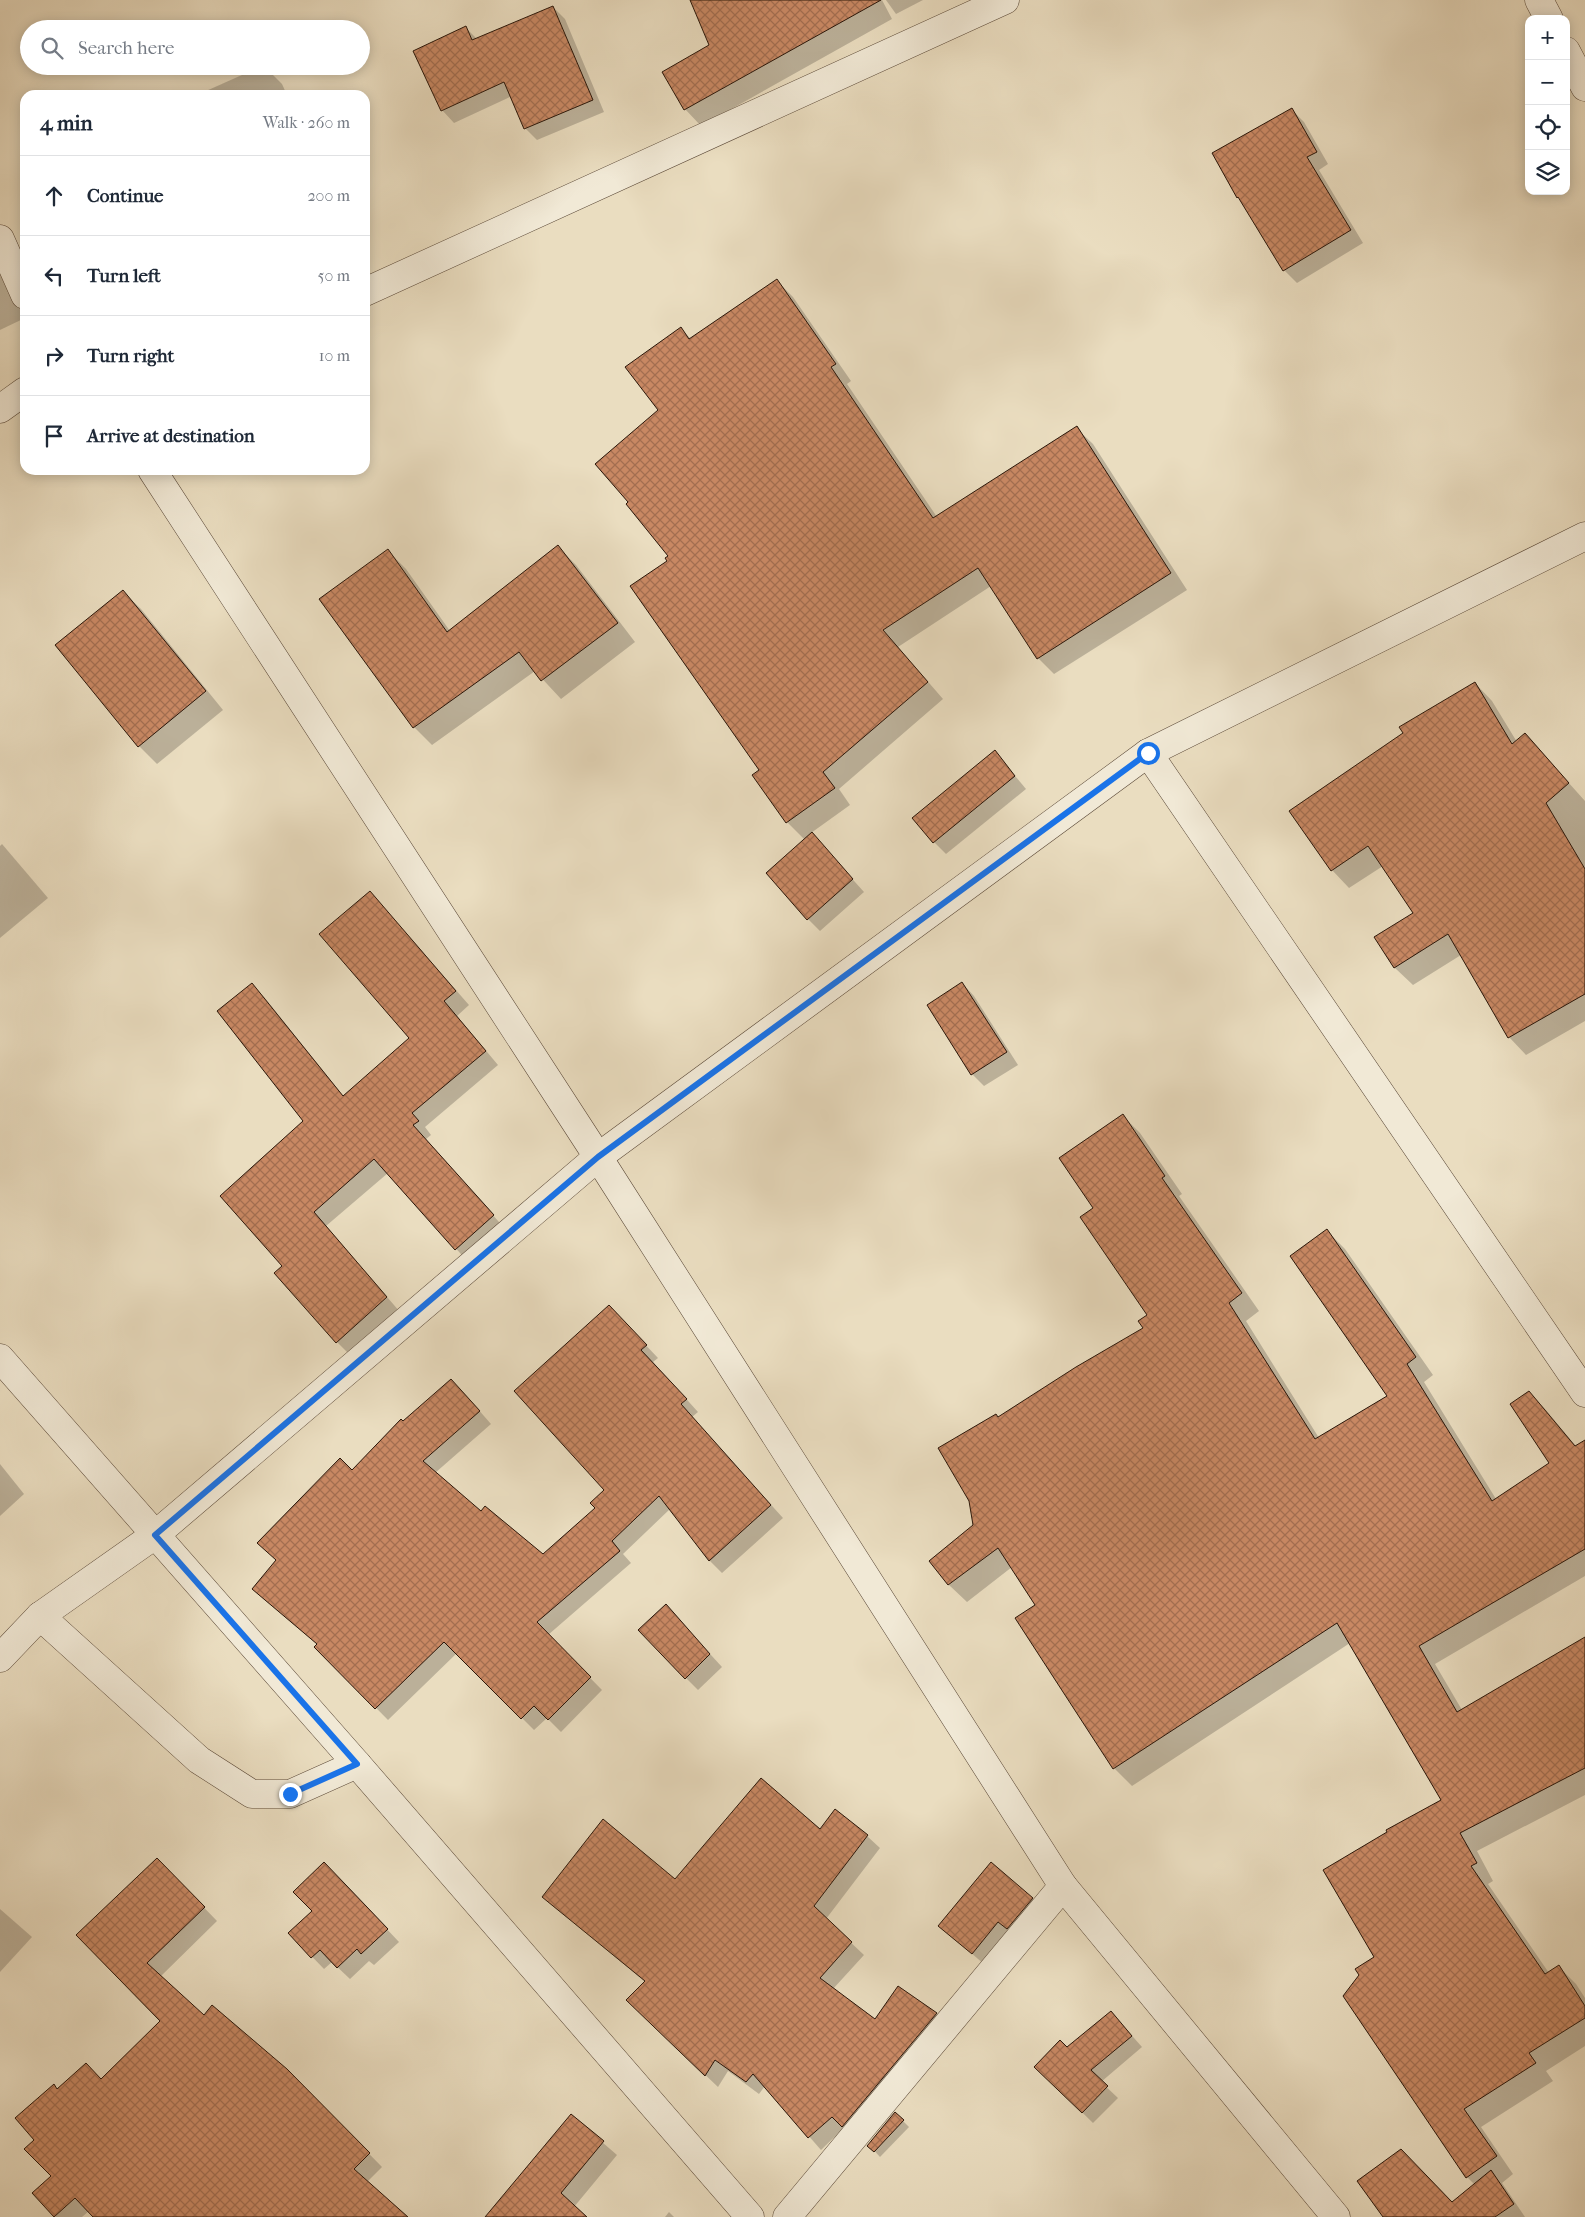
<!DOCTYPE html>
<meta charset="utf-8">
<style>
:root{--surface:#fff;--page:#f2f2f3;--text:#1f2937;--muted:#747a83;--line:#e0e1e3}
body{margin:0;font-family:"IM FELL French Canon",serif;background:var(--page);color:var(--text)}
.controls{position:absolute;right:15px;top:15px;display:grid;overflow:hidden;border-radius:10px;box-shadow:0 2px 12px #0003}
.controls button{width:45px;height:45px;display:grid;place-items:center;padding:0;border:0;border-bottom:1px solid var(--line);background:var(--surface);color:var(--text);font:25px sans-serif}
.stop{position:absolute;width:15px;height:15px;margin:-11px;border:4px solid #1a73e8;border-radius:50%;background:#fff}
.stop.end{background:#1a73e8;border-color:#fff;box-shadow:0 1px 5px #0008}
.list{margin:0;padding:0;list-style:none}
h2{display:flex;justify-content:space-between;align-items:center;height:65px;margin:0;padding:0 20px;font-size:21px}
h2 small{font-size:16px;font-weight:400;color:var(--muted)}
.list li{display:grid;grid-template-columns:32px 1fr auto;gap:15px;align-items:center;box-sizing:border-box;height:80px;padding:0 20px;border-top:1px solid var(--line)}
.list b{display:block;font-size:19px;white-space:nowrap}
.list em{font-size:16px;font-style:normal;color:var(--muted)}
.icon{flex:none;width:28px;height:28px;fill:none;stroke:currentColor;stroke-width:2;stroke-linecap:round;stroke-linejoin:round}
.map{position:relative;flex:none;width:1585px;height:2217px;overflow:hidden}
.search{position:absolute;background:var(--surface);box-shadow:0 2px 12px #0003;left:20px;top:20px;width:350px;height:55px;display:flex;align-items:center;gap:12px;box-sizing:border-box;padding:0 18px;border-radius:28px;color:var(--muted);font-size:19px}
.panel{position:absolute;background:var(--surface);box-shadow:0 2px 12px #0003;left:20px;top:90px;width:350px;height:385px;border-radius:15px}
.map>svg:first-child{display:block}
.shadow{fill:#0003}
.building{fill:url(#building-cross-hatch);stroke:#2a1609}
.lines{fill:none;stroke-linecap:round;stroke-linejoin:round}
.street-casing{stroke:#5a4837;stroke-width:29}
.street{stroke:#f1e9d6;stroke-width:28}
.route{stroke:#1a73e8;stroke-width:6}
</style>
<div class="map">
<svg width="1585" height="2217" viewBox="0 0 1585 2217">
<defs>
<pattern id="building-cross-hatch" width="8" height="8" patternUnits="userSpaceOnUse" patternTransform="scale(1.25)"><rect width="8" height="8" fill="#c88863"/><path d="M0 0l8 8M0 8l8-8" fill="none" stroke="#a36e50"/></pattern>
</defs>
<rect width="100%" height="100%" fill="#eaddc0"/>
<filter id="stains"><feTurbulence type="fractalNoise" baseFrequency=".004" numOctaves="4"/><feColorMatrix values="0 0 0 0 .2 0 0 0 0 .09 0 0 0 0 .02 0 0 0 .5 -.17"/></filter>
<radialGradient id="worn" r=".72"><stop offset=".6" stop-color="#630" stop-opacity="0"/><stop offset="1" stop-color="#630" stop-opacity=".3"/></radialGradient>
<g class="shadow">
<polygon points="692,0 882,0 892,19 701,126 685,109 711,46"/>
<polygon points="886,0 923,0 896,14"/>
<polygon points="553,7 565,19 604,112 537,140 525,128 512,96 454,123 442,110 466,28 477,39"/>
<polygon points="262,66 264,66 282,84 287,95 197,95"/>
<polygon points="1292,110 1304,122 1328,164 1319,170 1363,243 1297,283 1284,270 1244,203 1238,197"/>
<polygon points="0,264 25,315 25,318 0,330"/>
<polygon points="776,280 793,297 851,381 847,384 937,517 1076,428 1093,444 1187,590 1054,674 1038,658 991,586 898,647 943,699 839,789 850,805 811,833 864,892 820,931 808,919 805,840 787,822 761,771 669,562 659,411 680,328 691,339"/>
<polygon points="558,547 576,565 635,642 561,699 535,671 432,745 414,727 321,599 388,551 406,569 450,631"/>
<polygon points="122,591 141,609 223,710 157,764 139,746"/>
<polygon points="1475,683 1492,701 1517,742 1525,734 1585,801 1585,1021 1526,1055 1509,1037 1461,955 1413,985 1395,968 1376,937 1414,914 1383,866 1349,888 1332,870"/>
<polygon points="995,752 1026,789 946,854 934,842"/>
<polygon points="2,844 48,898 0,938 0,846"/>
<polygon points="370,892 469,1005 457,1016 498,1065 425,1127 431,1135 426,1139 506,1230 469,1263 388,1173 326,1226 400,1312 350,1355 337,1342 284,1266 305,1121 252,985 265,998 344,1097 411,1039"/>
<polygon points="962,983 974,996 1018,1065 984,1086 972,1074"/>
<polygon points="1123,1116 1140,1133 1182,1194 1179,1196 1259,1311 1246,1321 1319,1438 1388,1396 1327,1231 1345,1249 1433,1375 1424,1382 1496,1499 1551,1464 1529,1392 1546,1410 1585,1457 1585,1576 1435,1664 1462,1710 1585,1638 1585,1795 1477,1851 1493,1881 1488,1884 1549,1973 1559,1967 1576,1984 1585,1998 1585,2046 1546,2071 1553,2081 1481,2127 1513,2174 1502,2183 1525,2217 1384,2217 1452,2203 1475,2185 1467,2177 1344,1996 1376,1958 1443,1800 1350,1643 1132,1786 1114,1768 1017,1618 1036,1606 1012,1567 967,1602 949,1585 931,1561 975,1526 998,1418 1145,1328 1149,1315 1095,1208"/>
<polygon points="621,1319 658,1358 653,1362 698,1412 692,1417 783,1518 722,1573 710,1561 670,1509 623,1554 631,1563 548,1635 602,1690 561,1732 547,1718 534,1730 457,1653 388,1720 316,1647 318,1645 253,1588 353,1472 403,1422 463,1392 491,1424 435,1473 481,1512 543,1556 597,1508 606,1490"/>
<polygon points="0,1464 24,1494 0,1516"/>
<polygon points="666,1606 722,1667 698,1690 686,1678"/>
<polygon points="820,1831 867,1836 880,1848 826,1919 864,1955 833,1989 876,2021 936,2014 949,2026 821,2150 765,2086 759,2094 728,2071 718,2087 640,2013 645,1982 544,1897 675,1880"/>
<polygon points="157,1859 217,1921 160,1977 204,2017 287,2070 382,2167 367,2182 406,2217 95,2217 89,2211 82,2217 56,2217 34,2194 52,2176 35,2140 57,2090 101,2080 162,2021 77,1935"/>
<polygon points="337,1876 399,1942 374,1965 369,1961 350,1979 332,1962 324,1969 290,1934 314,1911"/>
<polygon points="1032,1898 1044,1911 985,1965 940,1926"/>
<polygon points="0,1909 32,1937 0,1972"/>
<polygon points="1111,2012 1142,2047 1101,2082 1118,2098 1093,2123 1036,2067 1067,2049"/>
<polygon points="895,2113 909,2127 880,2157 869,2145"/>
<polygon points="572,2116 617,2155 574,2207 585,2217 486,2217"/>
<polygon points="669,2212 674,2217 665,2217"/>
</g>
<g class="building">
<polygon points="690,0 881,0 684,110 662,72 709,45"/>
<polygon points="553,6 593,100 524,129 504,82 441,111 413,51 466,26 472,40"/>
<polygon points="1292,108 1317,152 1307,157 1351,230 1283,271 1238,197 1237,198 1212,153"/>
<polygon points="777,279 836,364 831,367 933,518 1077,426 1171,573 1037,659 978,568 883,630 928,682 823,772 835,788 786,823 752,775 759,770 630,586 667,561 665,558 668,556 626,504 628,502 595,464 658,410 625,367 681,327 689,339"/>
<polygon points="558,545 618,623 541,681 519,652 413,728 319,599 388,549 447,632"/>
<polygon points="123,590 206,691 138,747 55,645"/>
<polygon points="1475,682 1512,744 1525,733 1569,783 1546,803 1585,869 1585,994 1508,1038 1448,934 1394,968 1374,937 1413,913 1368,846 1331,871 1289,811 1403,733 1399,727"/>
<polygon points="995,750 1015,776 933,843 912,818"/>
<polygon points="812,832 853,879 807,920 766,873"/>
<polygon points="370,891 456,991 444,1001 486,1051 412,1113 419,1121 413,1125 494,1215 455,1250 374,1159 314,1212 387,1297 336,1343 274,1273 282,1266 220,1196 303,1121 217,1011 252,983 343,1096 409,1038 319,934"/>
<polygon points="962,982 1007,1052 971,1075 927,1005"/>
<polygon points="1123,1114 1165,1176 1162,1178 1242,1293 1229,1303 1315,1439 1387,1396 1290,1256 1327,1229 1416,1357 1407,1364 1492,1501 1549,1463 1510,1404 1529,1391 1575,1446 1585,1440 1585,1549 1419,1646 1457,1712 1585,1637 1585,1768 1460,1833 1477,1863 1471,1866 1545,1974 1559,1965 1585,2006 1585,2018 1529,2053 1536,2063 1464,2109 1497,2156 1466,2178 1343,1996 1359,1975 1355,1969 1374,1957 1323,1870 1387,1832 1386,1830 1441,1800 1337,1623 1113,1769 1015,1618 1035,1605 998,1548 948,1585 929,1561 973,1525 969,1501 938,1448 996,1414 998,1417 1076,1367 1143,1328 1138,1321 1147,1315 1080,1217 1093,1208 1059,1158"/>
<polygon points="609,1305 647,1345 641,1350 687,1399 681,1404 771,1505 709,1561 659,1496 612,1541 620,1551 537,1622 591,1677 548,1720 534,1706 521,1719 444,1642 375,1709 314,1647 317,1644 252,1589 276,1560 257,1543 340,1458 352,1470 401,1419 403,1421 451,1379 480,1411 423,1461 481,1511 485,1506 543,1554 595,1508 590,1503 604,1490 514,1391"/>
<polygon points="666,1604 710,1654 685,1679 638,1630"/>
<polygon points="761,1778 820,1829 835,1809 868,1835 814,1906 852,1942 820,1978 875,2019 898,1986 937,2013 842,2127 832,2117 808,2138 753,2074 746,2082 715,2060 705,2076 626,2000 645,1981 542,1897 603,1819 675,1879"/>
<polygon points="157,1858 205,1907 147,1963 204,2015 212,2005 287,2069 370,2153 354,2169 408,2217 93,2217 75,2198 54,2217 32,2193 51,2176 24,2149 34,2140 15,2118 54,2084 57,2089 86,2063 101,2079 160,2021 76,1935"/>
<polygon points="324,1862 388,1929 361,1954 357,1949 337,1968 320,1950 311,1958 288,1933 312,1911 293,1892"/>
<polygon points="991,1862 1033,1898 1007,1929 998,1922 972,1954 938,1926"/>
<polygon points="1111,2011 1132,2036 1091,2070 1108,2086 1082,2113 1034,2067 1060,2040 1067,2047"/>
<polygon points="895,2112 904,2120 874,2152 867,2146"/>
<polygon points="571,2114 604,2141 561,2193 587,2217 485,2217"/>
<polygon points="1401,2149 1452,2202 1491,2170 1514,2204 1495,2217 1383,2217 1357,2181"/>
</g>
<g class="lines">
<g class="street-casing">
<g id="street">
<polyline points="1539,0 1549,19"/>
<polyline points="1566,51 1585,87"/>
<polyline points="0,239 25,295"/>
<polyline points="365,292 1005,0"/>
<polyline points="0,409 25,391"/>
<polyline points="152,470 598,1157 1063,1886 1336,2217"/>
<polyline points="1148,753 1585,1393"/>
<polyline points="0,1358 357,1764 750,2217"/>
<polyline points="40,1616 199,1760 252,1794 290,1794 357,1764"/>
<polyline points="0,1658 40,1616 155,1535 598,1157 1148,753 1585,536"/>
<polyline points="787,2217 1063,1886"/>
</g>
</g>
<use href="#street" class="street"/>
</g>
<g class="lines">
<polyline class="route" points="290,1794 357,1764 155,1535 598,1157 1148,753"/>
</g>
<rect width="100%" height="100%" filter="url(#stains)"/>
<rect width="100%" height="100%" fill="url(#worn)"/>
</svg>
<div class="controls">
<button>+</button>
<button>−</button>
<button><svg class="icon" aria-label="locate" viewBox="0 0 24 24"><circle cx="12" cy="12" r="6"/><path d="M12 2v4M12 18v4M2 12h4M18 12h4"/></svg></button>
<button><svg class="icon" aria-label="layers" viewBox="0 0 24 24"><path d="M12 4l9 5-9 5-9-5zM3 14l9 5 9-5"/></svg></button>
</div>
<div class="stop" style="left:1148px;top:753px"></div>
<div class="stop end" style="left:290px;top:1794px"></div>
<div class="search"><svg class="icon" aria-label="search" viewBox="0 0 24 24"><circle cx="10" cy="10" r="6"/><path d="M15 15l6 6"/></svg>Search here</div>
<section class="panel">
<h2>4 min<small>Walk · 260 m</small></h2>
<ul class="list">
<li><svg class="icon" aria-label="ahead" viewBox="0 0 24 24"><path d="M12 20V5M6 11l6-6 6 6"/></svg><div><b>Continue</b></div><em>200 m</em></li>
<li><svg class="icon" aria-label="left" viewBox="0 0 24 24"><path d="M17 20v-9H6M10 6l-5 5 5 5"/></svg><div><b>Turn left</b></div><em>50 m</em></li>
<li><svg class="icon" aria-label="right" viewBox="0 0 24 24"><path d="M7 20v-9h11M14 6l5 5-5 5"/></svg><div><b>Turn right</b></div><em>10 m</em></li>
<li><svg class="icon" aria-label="arrive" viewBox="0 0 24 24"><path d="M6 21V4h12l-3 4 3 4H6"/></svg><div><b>Arrive at destination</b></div></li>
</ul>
</section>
</div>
